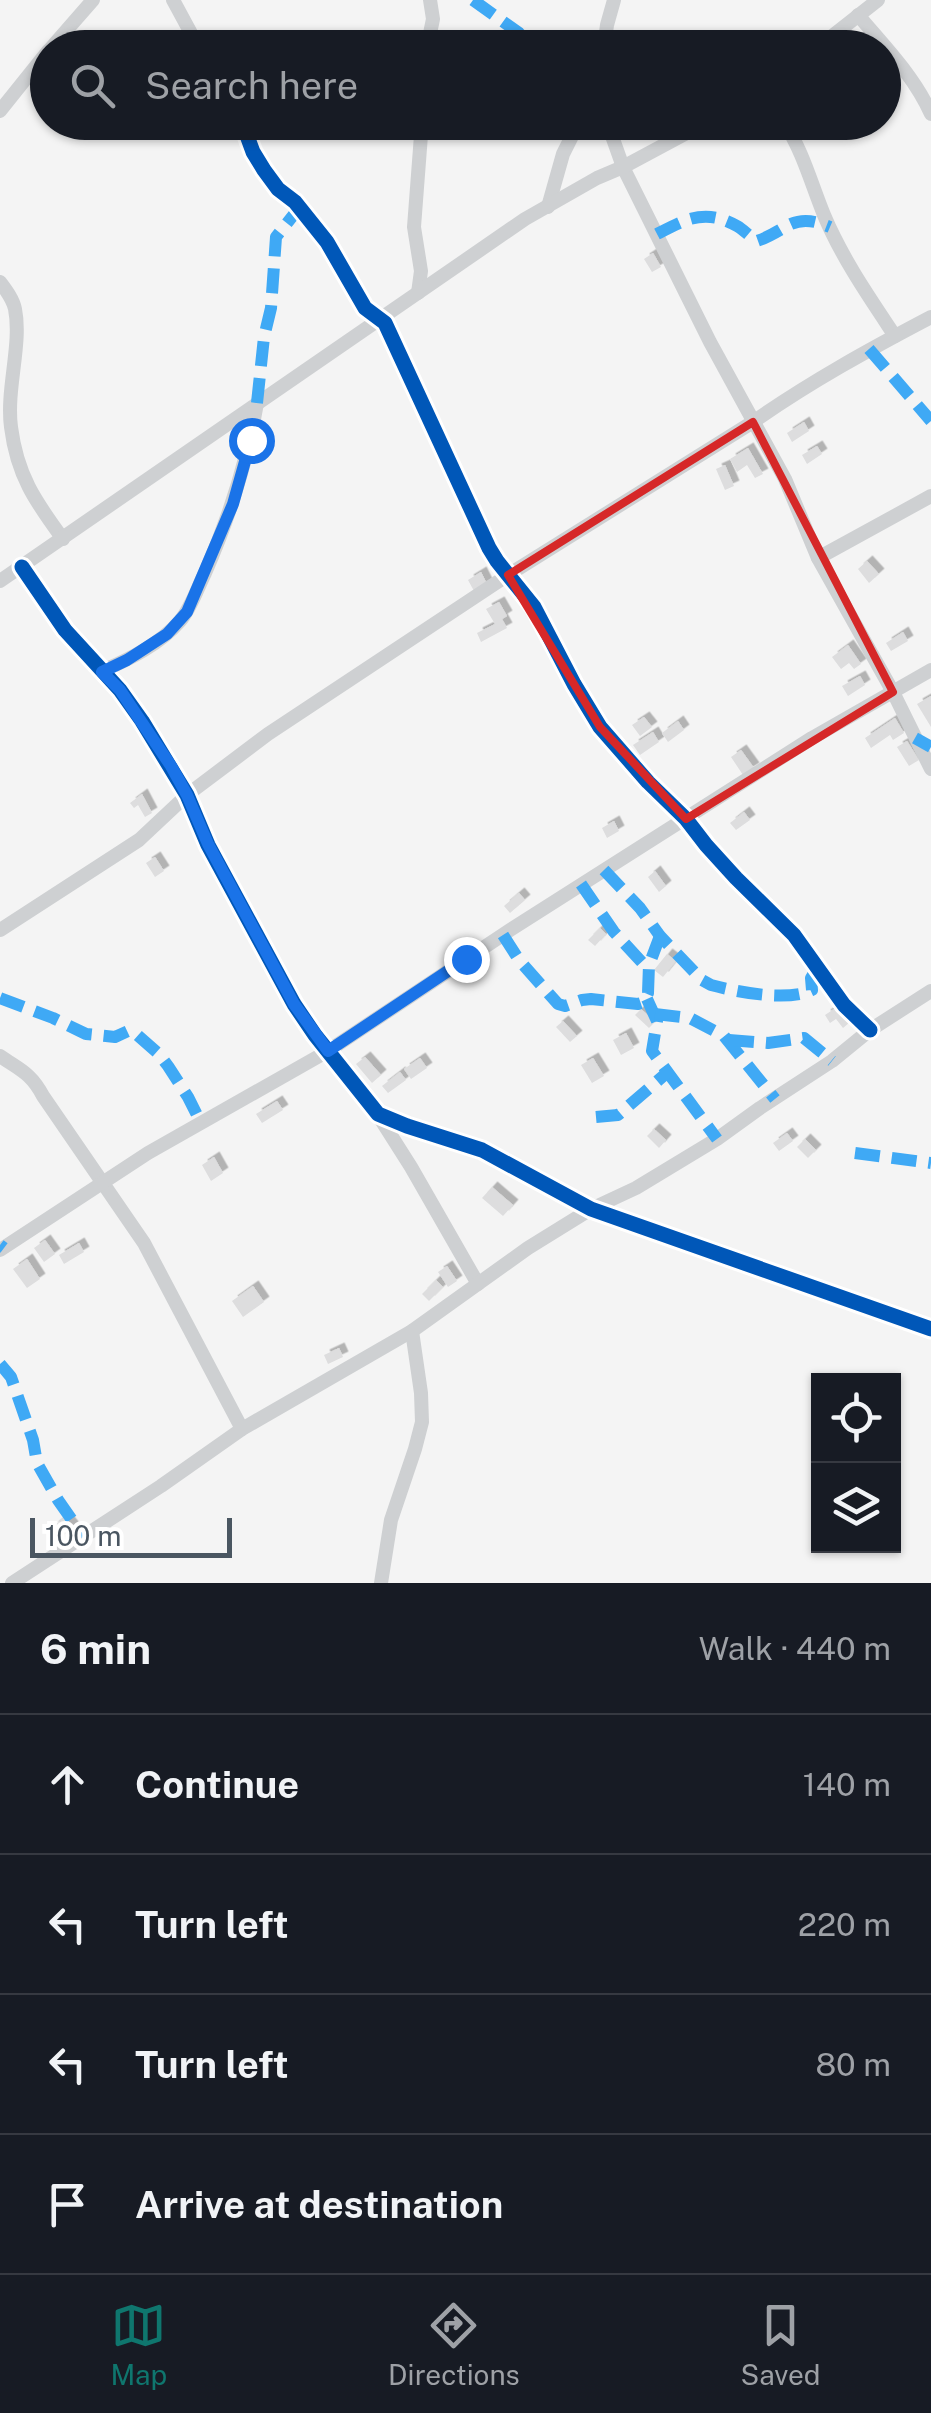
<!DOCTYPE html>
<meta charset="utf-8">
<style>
:root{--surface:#171b24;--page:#20242c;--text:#f1f3f6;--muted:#9ea1a6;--line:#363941;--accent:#0f766e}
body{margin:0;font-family:"Public Sans",sans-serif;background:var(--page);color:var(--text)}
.controls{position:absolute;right:30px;bottom:30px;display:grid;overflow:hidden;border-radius:0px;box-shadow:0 2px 8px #0004}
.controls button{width:90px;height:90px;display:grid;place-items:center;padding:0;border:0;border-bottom:2px solid var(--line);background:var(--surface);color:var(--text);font:50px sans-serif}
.scale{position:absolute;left:30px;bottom:25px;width:202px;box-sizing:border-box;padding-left:10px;border:5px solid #4a5661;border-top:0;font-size:28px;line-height:35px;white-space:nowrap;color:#4a5661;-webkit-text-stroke:8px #fff;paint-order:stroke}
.stop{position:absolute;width:30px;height:30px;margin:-22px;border:8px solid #1a73e8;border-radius:50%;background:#fff}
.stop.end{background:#1a73e8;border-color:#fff;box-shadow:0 2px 10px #0008}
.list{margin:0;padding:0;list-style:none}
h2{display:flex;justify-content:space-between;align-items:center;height:130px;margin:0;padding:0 40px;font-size:42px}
h2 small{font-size:32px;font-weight:400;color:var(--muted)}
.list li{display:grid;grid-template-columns:65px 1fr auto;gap:30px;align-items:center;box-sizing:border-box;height:140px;padding:0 40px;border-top:2px solid var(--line)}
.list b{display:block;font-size:38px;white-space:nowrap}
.list em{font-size:32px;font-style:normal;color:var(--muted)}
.icon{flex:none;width:55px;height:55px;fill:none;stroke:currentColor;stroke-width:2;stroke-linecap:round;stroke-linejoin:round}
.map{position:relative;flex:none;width:931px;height:1583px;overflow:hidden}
.search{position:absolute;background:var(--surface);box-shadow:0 2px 8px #0004;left:30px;right:30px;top:30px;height:110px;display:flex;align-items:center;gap:25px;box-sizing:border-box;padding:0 35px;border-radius:55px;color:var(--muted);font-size:38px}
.sheet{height:690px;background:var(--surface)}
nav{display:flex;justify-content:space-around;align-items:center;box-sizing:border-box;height:140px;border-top:2px solid var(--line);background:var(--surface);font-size:28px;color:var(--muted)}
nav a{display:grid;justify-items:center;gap:5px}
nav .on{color:var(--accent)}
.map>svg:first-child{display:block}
.building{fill:#ddddde;filter:url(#shadow)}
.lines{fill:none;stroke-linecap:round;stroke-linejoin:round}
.street{stroke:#ced0d2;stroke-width:14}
.quiet{stroke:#3fa9f5;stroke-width:12;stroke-dasharray:25 12;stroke-linecap:butt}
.cycleway-casing{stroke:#fff;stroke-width:21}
.cycleway{stroke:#0057b8;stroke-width:15}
.route{stroke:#1a73e8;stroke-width:12}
.marked{fill:none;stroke:#d62828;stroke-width:8;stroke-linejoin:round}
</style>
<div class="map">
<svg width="931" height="1583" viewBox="0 0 931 1583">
<defs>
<filter id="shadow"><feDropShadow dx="5.5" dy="-5.5" stdDeviation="0" flood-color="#0004"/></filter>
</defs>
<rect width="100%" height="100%" fill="#f4f4f4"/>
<g class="building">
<polygon points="653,253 661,267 652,272 644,259"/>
<polygon points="804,422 809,431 792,442 787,433"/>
<polygon points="817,446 822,454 807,464 802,455"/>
<polygon points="748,448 763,474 755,478 747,465 737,472 730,459"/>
<polygon points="725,465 734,486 725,490 716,469"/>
<polygon points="867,561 879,574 869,583 858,569"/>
<polygon points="481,572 487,584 474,591 468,580"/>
<polygon points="499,602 507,616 502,619 507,628 481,642 477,633 495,624 486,609"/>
<polygon points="903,632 908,641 891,651 886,643"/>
<polygon points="848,645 861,664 854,669 849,663 841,669 832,657"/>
<polygon points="860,676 865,685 848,696 842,686"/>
<polygon points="931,696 931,727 917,704"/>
<polygon points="644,717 652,727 640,736 632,725"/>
<polygon points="895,718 904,733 893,740 890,735 871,748 865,738"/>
<polygon points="678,721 684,730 668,742 662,733"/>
<polygon points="653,732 659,742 640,755 633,745"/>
<polygon points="907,741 919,760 909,766 897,747"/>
<polygon points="741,750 754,768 743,775 731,757"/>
<polygon points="142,794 152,813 145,817 138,805 134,808 130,803"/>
<polygon points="744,812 750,820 736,830 730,823"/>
<polygon points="614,821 619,831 607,838 602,828"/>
<polygon points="155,857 164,871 155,877 146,863"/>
<polygon points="655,871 666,886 659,892 648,877"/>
<polygon points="519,893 525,900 510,913 504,906"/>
<polygon points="600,928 606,934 595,946 588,940"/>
<polygon points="667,954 676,961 663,977 654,970"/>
<polygon points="837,1007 849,1023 843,1028 836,1019 830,1023 825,1015"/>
<polygon points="641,1009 655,1022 649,1028 635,1015"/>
<polygon points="563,1021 577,1036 570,1042 556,1027"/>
<polygon points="626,1033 634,1048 621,1055 613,1040"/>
<polygon points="365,1057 381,1075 372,1083 356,1064"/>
<polygon points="420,1058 427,1068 411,1079 404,1069"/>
<polygon points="593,1058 604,1076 592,1083 581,1065"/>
<polygon points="400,1072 406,1080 388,1093 382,1086"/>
<polygon points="277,1101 283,1110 262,1123 256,1114"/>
<polygon points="654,1129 666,1140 659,1148 647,1136"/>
<polygon points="787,1133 793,1141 779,1151 773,1143"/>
<polygon points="805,1139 816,1150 808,1158 797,1147"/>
<polygon points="214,1157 223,1173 211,1181 202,1165"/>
<polygon points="492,1187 513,1205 503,1216 482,1198"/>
<polygon points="45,1240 55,1254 44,1262 34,1248"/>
<polygon points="79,1243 84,1252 64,1264 59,1255"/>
<polygon points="27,1259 40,1279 27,1288 13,1269"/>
<polygon points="447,1266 457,1281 448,1287 438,1272"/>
<polygon points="436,1280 443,1287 429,1301 422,1294"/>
<polygon points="253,1286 264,1302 243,1317 232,1301"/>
<polygon points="339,1348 343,1357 328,1364 324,1355"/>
<polygon points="65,1517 74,1528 61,1537 53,1527"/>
</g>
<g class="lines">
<g class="street">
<polyline points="173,0 199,48"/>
<path d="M 858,15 C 885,47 914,76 931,114"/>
<polyline points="51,48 93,0"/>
<polyline points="427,48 433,19 430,0"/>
<polyline points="604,48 607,25 614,0"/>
<polyline points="817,48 878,0"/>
<polyline points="0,111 48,51"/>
<polyline points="242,122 253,152 264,170 278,189 295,202 327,242 365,308 385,323 489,548 497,561 534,607 574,684 600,727 648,782 686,819 706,845 736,878 794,935 844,1005 870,1030"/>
<polyline points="607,122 623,167 710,342 785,479 818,558 893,692 931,769"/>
<path d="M 784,122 C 803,152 811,183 824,215 C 842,258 869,297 895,336"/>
<polyline points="548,207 563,154 579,122"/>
<path d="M 0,282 C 6,290 13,299 15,309 C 22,344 6,389 11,427 C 17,475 35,501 63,539"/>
<polyline points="418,293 421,271 414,227 422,122"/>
<polyline points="818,558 931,496"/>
<polyline points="22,567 65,630 120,690 142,721 187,795 208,845 294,1004 315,1035 378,1114 407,1126 482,1150 591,1209 931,1329"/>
<polyline points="0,581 525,219 597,178 623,167 707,122"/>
<path d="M 102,671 C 130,659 160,644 180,621 C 191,608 197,589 205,573 C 229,518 247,463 257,403"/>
<path d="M 0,930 L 139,840 L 187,795 L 268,734 L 508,575 L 753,422 C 810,382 870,349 931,317"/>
<path d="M 0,1056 C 20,1070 31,1073 43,1096 L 144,1243 L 242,1429"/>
<polyline points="378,1115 411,1167 478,1284"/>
<polyline points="0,1250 148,1153 328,1051 510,930 812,738 931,670"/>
<polyline points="12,1583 161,1486 242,1429 412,1331 528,1248 591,1209 636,1188 717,1139 760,1108 832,1061 870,1030 931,991"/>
<polyline points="381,1583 391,1520 415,1449 422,1422 421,1393 412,1331"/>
</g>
<g class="quiet">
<polyline points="473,0 519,33 533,48"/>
<path d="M 657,234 C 686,219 705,208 737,226 C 744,230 750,237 757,241 C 789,230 792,211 830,227"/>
<polyline points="869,349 931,421"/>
<polyline points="257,403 264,337 271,308 276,237 299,208"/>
<polyline points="915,738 931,747"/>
<path d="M 604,870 L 640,908 L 660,936 L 702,980 L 711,985 C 737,992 788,1002 812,990 L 811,978 L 817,968"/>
<polyline points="581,884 614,932 649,970"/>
<polyline points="503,935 519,960 558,1004 565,1006 582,1000 591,999 638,1004 644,1002 648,993 649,965 660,936"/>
<polyline points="0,998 53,1018 86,1034 115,1037 128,1031 134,1032 159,1054 168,1066 188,1097 201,1123"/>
<polyline points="647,999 657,1021 652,1051 717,1139"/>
<polyline points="655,1014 690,1018 724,1036 775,1099"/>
<polyline points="729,1040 768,1043 804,1038 832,1061"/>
<polyline points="596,1117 618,1115 669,1071"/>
<polyline points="855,1153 931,1163"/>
<polyline points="0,1245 4,1248"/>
<polyline points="0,1364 11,1377 33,1440 37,1463 58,1500 72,1520 86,1534"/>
</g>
<g class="cycleway-casing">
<g id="cycleway">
<polyline points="242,122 253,152 264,170 278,189 295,202 327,242 365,308 385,323 489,548 497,561 534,607 574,684 600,727 648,782 686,819 706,845 736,878 794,935 844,1005 870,1030"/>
<polyline points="22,567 65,630 120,690 142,721 187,795 208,845 294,1004 315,1035 378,1114 407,1126 482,1150 591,1209 931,1329"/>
</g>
</g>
<use href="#cycleway" class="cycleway"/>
</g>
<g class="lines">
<polyline class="route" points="251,440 233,504 187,612 167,634 127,660 102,672 120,690 171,766 187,795 208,844 294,1004 328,1051 466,959"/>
</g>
<path class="marked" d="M 753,422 L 893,692 L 686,819 L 600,727 L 508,575 Z"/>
</svg>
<div class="controls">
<button><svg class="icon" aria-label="locate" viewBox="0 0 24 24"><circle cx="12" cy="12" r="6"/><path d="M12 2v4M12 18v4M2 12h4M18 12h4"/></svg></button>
<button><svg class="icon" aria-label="layers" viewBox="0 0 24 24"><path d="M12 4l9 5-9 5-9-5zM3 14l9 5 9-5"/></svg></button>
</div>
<div class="scale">100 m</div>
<div class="stop" style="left:251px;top:440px"></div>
<div class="stop end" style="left:466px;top:959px"></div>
<div class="search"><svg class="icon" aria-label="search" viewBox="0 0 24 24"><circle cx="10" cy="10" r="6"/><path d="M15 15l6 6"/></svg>Search here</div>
</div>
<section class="sheet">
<h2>6 min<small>Walk · 440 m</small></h2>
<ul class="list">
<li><svg class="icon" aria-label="ahead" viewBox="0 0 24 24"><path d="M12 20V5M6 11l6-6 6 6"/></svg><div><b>Continue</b></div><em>140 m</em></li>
<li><svg class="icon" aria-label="left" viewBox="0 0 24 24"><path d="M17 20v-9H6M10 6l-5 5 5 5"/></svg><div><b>Turn left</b></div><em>220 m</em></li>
<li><svg class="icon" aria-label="left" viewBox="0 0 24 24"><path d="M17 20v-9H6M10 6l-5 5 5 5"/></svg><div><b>Turn left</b></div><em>80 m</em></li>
<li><svg class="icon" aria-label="arrive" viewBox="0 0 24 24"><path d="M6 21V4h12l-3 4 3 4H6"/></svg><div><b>Arrive at destination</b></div></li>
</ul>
</section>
<nav>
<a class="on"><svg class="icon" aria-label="map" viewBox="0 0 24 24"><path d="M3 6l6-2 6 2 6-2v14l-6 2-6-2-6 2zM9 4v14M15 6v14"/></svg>Map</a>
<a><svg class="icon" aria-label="directions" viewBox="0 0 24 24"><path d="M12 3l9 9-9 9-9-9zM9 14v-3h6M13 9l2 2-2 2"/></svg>Directions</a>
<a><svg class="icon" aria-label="saved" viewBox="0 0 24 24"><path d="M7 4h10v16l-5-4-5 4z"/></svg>Saved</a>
</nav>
